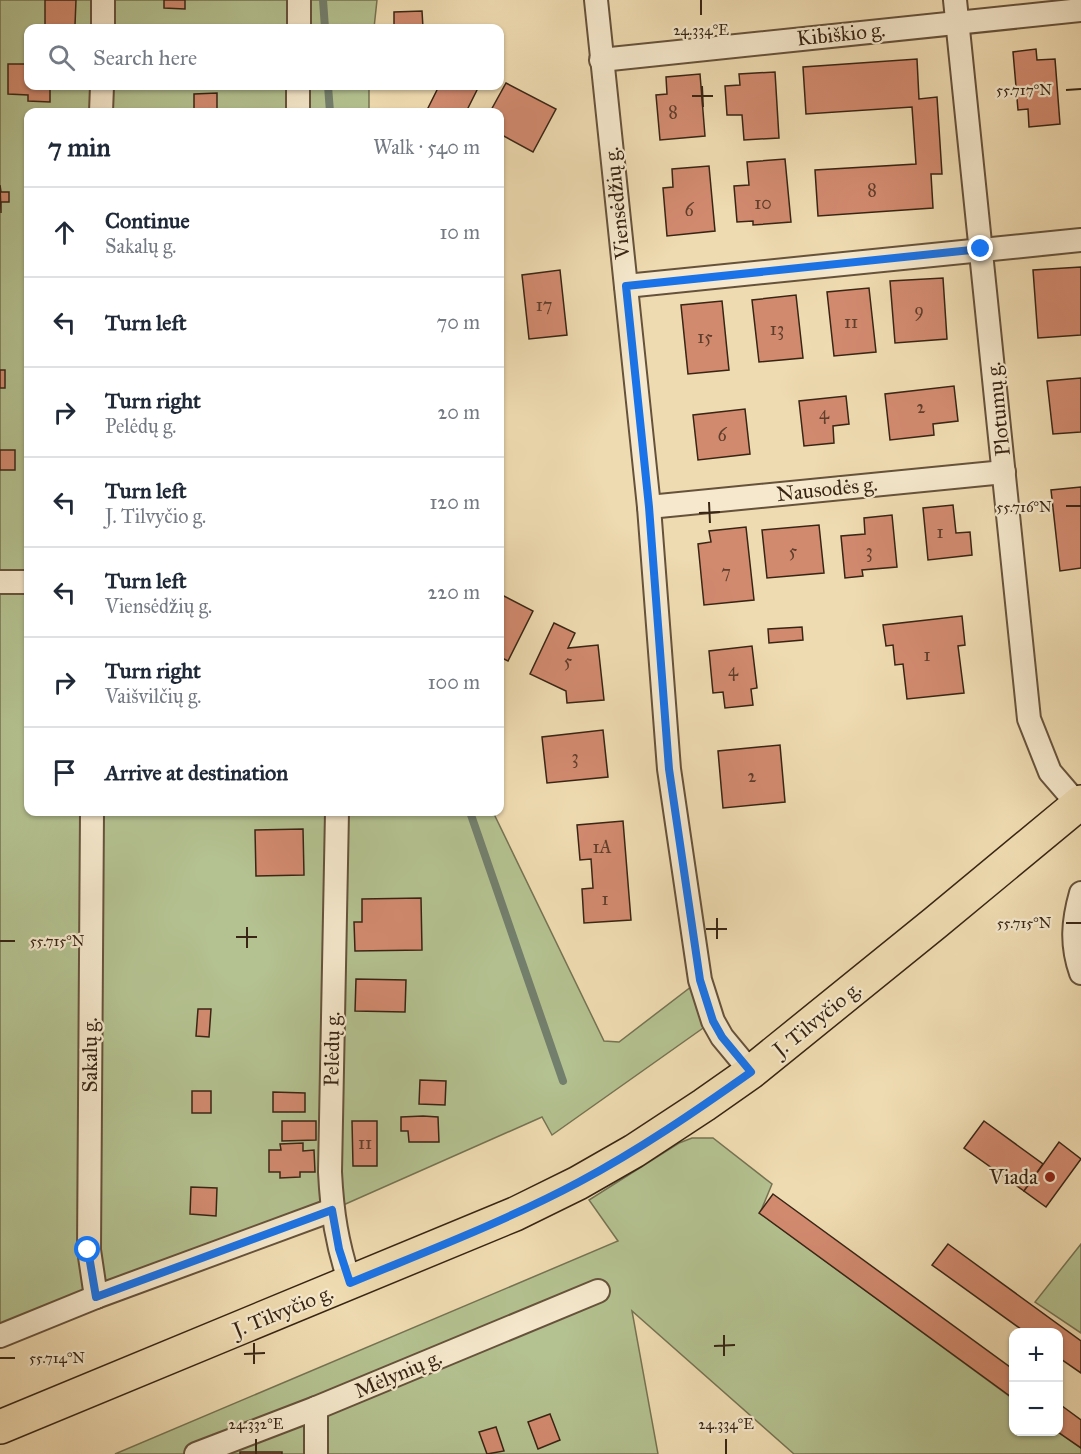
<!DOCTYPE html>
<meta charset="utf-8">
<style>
:root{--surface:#fff;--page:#f6f6f7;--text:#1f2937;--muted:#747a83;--line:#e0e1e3}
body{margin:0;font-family:"IM FELL Great Primer",serif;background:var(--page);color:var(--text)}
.controls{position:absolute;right:18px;bottom:18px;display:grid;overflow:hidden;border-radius:12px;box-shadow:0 2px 4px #0004}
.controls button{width:54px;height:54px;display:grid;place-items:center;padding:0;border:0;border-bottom:2px solid var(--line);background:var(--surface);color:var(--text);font:30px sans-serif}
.stop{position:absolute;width:18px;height:18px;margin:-14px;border:4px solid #1a73e8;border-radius:50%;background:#fff}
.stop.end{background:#1a73e8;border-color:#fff;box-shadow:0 2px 6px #0008}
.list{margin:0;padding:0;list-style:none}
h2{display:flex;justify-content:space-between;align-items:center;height:78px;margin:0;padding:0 24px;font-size:26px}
h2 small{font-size:20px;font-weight:400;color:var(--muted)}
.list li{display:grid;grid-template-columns:39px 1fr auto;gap:18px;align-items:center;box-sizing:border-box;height:90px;padding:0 24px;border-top:2px solid var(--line)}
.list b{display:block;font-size:22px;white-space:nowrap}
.list p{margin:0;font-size:20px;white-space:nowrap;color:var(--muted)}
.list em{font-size:20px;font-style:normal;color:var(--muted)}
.icon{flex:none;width:33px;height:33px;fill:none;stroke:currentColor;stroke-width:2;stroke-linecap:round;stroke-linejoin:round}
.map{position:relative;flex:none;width:1081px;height:1454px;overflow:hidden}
.search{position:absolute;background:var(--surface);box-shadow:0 2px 4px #0004;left:24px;top:24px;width:480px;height:66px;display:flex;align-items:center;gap:15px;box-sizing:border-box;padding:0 21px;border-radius:12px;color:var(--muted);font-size:22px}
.panel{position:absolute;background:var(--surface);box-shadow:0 2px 4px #0004;left:24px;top:108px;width:480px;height:708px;border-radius:12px}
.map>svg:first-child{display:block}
.green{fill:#b4c190;stroke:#767352;stroke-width:1.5}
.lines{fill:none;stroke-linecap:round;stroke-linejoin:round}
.stream{stroke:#737f6d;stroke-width:8}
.building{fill:#d28a6f;stroke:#382514;stroke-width:1.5}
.street-casing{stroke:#66523b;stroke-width:26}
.primary-casing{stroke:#382514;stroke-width:36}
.street{stroke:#f5e8cc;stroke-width:22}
.primary{stroke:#efdbb1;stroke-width:33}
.route{stroke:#1a73e8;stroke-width:8}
.ticks{fill:none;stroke:#382514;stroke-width:2}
.poi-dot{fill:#8f2418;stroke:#f5e8cc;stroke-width:2}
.labels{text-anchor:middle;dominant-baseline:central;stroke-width:4.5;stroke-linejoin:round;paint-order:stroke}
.number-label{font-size:18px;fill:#5e3e2b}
.street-label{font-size:21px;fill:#382514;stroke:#f5e8cc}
.poi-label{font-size:21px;fill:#382514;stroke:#f5e8cc;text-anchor:end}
.ticks-label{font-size:15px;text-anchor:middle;fill:#382514;stroke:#f5e8cc;stroke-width:4.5;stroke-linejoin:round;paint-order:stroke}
</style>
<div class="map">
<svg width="1081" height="1454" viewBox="0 0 1081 1454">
<rect width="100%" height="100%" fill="#efdbb1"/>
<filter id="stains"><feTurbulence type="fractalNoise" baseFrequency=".00333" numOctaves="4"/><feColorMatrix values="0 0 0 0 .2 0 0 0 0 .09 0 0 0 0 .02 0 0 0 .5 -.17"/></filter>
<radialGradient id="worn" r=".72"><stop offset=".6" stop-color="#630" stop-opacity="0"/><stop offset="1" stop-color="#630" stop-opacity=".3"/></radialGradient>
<g class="green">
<polygon points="0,0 377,0 374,28 28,28 28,86 369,86 369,112 28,112 28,812 493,812 604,1041 619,1042 700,980 713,1021 552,1135 542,1117 332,1210 0,1339"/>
<polygon points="692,1138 713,1138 772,1184 760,1213 1013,1399 1014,1432 1058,1432 1081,1448 1081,1454 794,1454 632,1311 658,1454 115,1454 618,1241 589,1200 679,1143"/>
<polygon points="1081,1244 1081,1333 1035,1302"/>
</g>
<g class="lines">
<g class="stream">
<polyline points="323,0 325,28"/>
<polyline points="328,86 330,112"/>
<polyline points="470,812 563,1081"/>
</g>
</g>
<g class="building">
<polygon points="45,0 76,0 75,25 45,25"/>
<polygon points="164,0 185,0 185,9 164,8"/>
<polygon points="422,11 423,28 394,28 394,12"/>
<polygon points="1036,49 1037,60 1055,59 1060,124 1029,127 1028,109 1018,110 1013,52"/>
<polygon points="917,59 919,99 937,97 942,174 931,174 933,208 818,216 815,170 916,164 912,107 806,114 803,67"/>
<polygon points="8,64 28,64 28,86 50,86 50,102 28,101 28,95 8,94"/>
<polygon points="775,72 779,138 744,140 742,115 727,115 725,86 740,85 739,74"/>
<polygon points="700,74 705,136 660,140 656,95 667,94 666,77"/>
<polygon points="506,83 556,109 533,152 500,134 500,112 490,112"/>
<polygon points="439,86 479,86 466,112 426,112"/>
<polygon points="217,93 217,112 194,112 194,94"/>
<polygon points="785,159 791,222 753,225 753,221 737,222 734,186 749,185 747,162"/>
<polygon points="709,166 715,231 667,236 663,188 673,187 672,169"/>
<polygon points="0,185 1,192 9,192 9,202 1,202 1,213"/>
<polygon points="1081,267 1081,335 1038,338 1033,270"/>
<polygon points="560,270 567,335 529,339 522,275"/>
<polygon points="943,278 947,339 895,343 890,281"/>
<polygon points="869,288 876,352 834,356 827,292"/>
<polygon points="796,295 803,358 759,362 752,300"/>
<polygon points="722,301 729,370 688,374 681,305"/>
<rect x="0" y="370" width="5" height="18"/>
<polygon points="1081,378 1081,432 1053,434 1047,381"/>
<polygon points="954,386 958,421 933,424 934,435 890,440 885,394"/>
<polygon points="846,396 849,424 833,426 834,443 804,446 799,401"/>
<polygon points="745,409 750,454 698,460 693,415"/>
<rect x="0" y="450" width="15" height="20"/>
<polygon points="1081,487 1081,568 1060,571 1051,490"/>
<polygon points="953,505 956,533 970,532 972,555 928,560 923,508"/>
<polygon points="892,515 897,567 862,570 863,576 845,578 841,536 865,534 864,518"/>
<polygon points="819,525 824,573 767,578 762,530"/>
<polygon points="746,527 754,600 704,605 698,544 711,542 709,531"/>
<polygon points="500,594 533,611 508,661 500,657"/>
<polygon points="962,616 965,645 958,646 964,693 907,699 903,664 895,665 893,645 886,646 883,625"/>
<polygon points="554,623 575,633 568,648 598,645 604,700 567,703 566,691 530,674"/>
<polygon points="802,627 803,640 769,643 768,629"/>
<polygon points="752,646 757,688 751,689 753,705 725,708 723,692 713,693 709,651"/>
<polygon points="603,730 608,777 547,783 542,737"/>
<polygon points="780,745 785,802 723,808 718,751"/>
<polygon points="623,821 631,920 584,923 582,889 593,888 591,859 580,860 577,825"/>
<polygon points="303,829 304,875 256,876 255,830"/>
<polygon points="421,898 422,950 355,951 354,922 362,922 362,899"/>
<polygon points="356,979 406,980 405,1012 355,1011"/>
<polygon points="198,1009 211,1009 209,1037 196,1036"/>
<polygon points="420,1080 446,1081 445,1105 419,1104"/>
<rect x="192" y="1091" width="19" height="22"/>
<polygon points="273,1092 305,1093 305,1112 273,1112"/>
<polygon points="423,1116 438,1117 439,1142 409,1142 408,1131 401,1131 401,1117"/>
<polygon points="282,1121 316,1121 316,1140 282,1141"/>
<polygon points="352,1121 377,1121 377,1166 353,1166"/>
<polygon points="984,1121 1043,1164 1024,1191 964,1148"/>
<polygon points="1059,1142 1081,1159 1046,1207 1024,1191"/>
<polygon points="303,1143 303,1151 314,1150 315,1172 300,1172 300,1177 280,1178 280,1172 269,1172 269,1150 281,1150 280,1144"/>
<polygon points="191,1187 217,1188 216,1216 190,1214"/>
<polygon points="773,1194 1014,1370 1014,1399 759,1213"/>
<polygon points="948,1244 1081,1341 1081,1373 1058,1357 1058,1332 1025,1332 932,1265"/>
<polygon points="1058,1403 1081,1420 1081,1448 1058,1432"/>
<polygon points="550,1414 560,1440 538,1449 528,1422"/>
<polygon points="496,1427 504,1451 487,1454 479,1432"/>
<rect x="240" y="1452" width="42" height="2"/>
</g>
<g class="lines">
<g class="street-casing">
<g id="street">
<polyline points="596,0 649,507 669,769 700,980 713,1021 722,1037 751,1072"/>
<polyline points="955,0 1029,719 1050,772 1081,808"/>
<polyline points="103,28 103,0"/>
<polyline points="299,28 299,0"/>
<polyline points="601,60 1081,10"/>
<polyline points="101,112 102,86"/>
<polyline points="298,112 298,86"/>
<polyline points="626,286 1081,240"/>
<polyline points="649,507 1004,472"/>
<polyline points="0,582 28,582"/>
<polyline points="92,812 89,1250 96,1297"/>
<path d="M 337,812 L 330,1172 C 332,1213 337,1244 350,1283"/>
<path d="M 1081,893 C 1073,921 1071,945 1081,973"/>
<polyline points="0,1336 96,1297 332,1210"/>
<polyline points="196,1454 316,1408 598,1291"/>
<polyline points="316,1454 316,1408"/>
</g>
</g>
<g class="primary-casing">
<polyline id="primary" points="0,1427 515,1214 578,1183 634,1151 704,1105 751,1072 935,923 1081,802"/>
</g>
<use href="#street" class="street"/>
<use href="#primary" class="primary"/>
</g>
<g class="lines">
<path class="route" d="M 88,1250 L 96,1297 L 332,1210 L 339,1249 L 350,1283 C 427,1251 506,1221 579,1182 C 639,1150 696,1111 751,1072 L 722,1037 L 713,1021 L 700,980 L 669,769 L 649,507 L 626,286 L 981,249"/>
</g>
<path class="ticks" d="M 701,0 L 701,15M 702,86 L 703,107M 1066,90 L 1081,89M 692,96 L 713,96M 709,502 L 710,523M 1066,506 L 1081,506M 699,513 L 720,512M 717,918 L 717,939M 1066,923 L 1081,923M 247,927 L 247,948M 706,929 L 727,929M 236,937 L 257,937M 0,941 L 15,941M 724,1335 L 724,1356M 254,1343 L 254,1364M 714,1346 L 735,1345M 244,1354 L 265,1353M 0,1358 L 15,1358M 256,1439 L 256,1454M 726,1439 L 726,1454"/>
<circle class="poi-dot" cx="1050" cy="1177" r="6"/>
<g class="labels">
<g class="number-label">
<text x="673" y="112">8</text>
<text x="872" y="190">8</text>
<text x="763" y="203">10</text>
<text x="689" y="210">6</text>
<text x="544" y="305">17</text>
<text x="919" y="310">9</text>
<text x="851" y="322">11</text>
<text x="777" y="329">13</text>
<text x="705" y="337">15</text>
<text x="921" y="407">2</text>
<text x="824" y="413">4</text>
<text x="722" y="435">6</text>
<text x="940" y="532">1</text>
<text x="793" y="551">5</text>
<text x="869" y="551">3</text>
<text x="726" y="572">7</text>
<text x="927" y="655">1</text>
<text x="568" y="661">5</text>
<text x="733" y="670">4</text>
<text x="575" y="757">3</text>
<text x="752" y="776">2</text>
<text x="602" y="847">1A</text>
<text x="605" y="899">1</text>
<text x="365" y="1143">11</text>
</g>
<g class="street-label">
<text transform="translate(841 34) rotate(-6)">Kibiškio g.</text>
<text transform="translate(617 203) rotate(-96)">Viensėdžių g.</text>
<text transform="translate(998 409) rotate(-96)">Plotumų g.</text>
<text transform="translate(827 489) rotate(-6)">Nausodės g.</text>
<text transform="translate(817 1019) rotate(-39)">J. Tilvyčio g.</text>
<text transform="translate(332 1049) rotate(-89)">Pelėdų g.</text>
<text transform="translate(90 1055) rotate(-90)">Sakalų g.</text>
<text transform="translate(283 1311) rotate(-22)">J. Tilvyčio g.</text>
<text transform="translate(398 1374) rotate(-23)">Mėlynių g.</text>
</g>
<g class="poi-label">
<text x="1038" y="1177">Viada</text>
</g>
</g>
<g class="ticks-label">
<text x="701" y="35">24.334°E</text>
<text x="1024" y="95">55.717°N</text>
<text x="1024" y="512">55.716°N</text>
<text x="1024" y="928">55.715°N</text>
<text x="57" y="946">55.715°N</text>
<text x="57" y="1363">55.714°N</text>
<text x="256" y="1429">24.332°E</text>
<text x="726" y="1429">24.334°E</text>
</g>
<rect width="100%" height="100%" filter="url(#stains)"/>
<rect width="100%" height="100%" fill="url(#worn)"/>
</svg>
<div class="controls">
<button>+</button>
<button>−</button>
</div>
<div class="stop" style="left:88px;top:1250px"></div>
<div class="stop end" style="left:981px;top:249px"></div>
<div class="search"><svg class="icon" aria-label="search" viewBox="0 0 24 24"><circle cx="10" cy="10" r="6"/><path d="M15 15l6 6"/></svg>Search here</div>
<section class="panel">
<h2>7 min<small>Walk · 540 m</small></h2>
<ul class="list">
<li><svg class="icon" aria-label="ahead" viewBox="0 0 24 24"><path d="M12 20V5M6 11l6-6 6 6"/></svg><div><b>Continue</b><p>Sakalų g.</p></div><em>10 m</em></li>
<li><svg class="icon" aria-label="left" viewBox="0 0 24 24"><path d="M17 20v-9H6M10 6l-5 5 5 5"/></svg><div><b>Turn left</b></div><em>70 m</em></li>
<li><svg class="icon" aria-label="right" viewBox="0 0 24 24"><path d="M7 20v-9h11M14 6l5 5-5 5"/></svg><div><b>Turn right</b><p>Pelėdų g.</p></div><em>20 m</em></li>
<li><svg class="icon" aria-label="left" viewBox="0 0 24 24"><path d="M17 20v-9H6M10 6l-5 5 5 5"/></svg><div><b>Turn left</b><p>J. Tilvyčio g.</p></div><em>120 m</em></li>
<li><svg class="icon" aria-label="left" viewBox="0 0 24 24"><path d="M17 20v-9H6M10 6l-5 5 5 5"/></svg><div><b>Turn left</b><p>Viensėdžių g.</p></div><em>220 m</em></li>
<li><svg class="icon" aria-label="right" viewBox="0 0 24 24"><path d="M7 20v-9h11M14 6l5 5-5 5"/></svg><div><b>Turn right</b><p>Vaišvilčių g.</p></div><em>100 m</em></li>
<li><svg class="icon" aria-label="arrive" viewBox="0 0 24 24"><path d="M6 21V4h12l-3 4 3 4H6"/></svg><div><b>Arrive at destination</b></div></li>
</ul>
</section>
</div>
